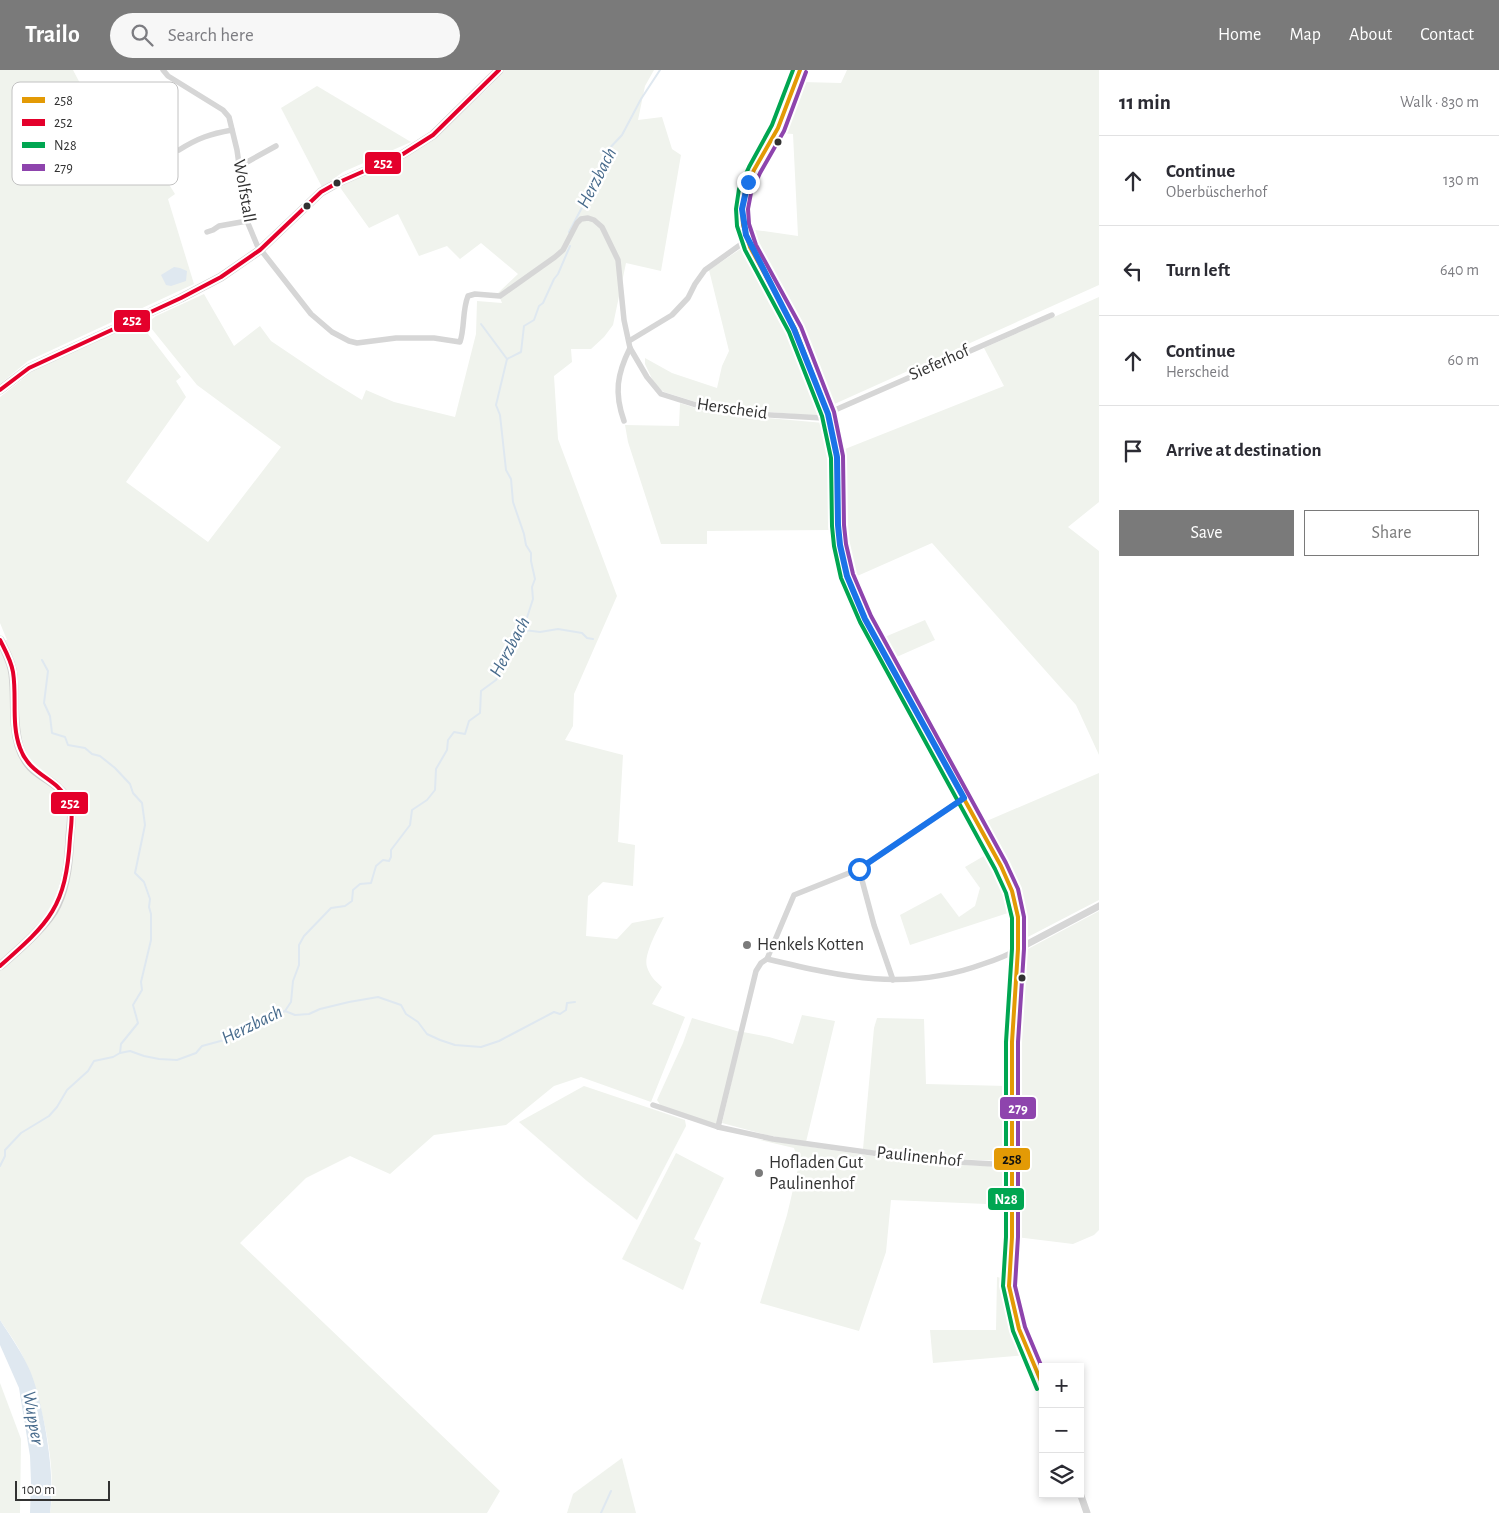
<!DOCTYPE html>
<meta charset="utf-8">
<style>
:root{--surface:#fff;--page:#f7f7f7;--text:#2b2b33;--muted:#7c7c81;--line:#e1e1e2;--accent:#7a7a7a}
body{margin:0;font-family:"Alegreya Sans",sans-serif;background:var(--page);color:var(--text)}
.controls{position:absolute;right:15px;bottom:15px;display:grid;overflow:hidden;border-radius:0px;box-shadow:0 2px 8px #0003}
.controls button{width:45px;height:45px;display:grid;place-items:center;padding:0;border:0;border-bottom:1px solid var(--line);background:var(--surface);color:var(--text);font:25px sans-serif}
.scale{position:absolute;left:15px;bottom:12px;width:95px;box-sizing:border-box;padding-left:5px;border:2px solid #323232;border-top:0;font-size:14px;line-height:18px;white-space:nowrap;color:#323232;-webkit-text-stroke:4px #fff;paint-order:stroke}
.stop{position:absolute;width:15px;height:15px;margin:-11px;border:4px solid #1a73e8;border-radius:50%;background:#fff}
.stop.end{background:#1a73e8;border-color:#fff;box-shadow:0 1px 5px #0008}
.list{margin:0;padding:0;list-style:none}
h2{display:flex;justify-content:space-between;align-items:center;height:65px;margin:0;padding:0 20px;font-size:21px}
h2 small{font-size:16px;font-weight:400;color:var(--muted)}
.list li{display:grid;grid-template-columns:32px 1fr auto;gap:15px;align-items:center;box-sizing:border-box;height:90px;padding:0 20px;border-top:1px solid var(--line)}
.list b{display:block;font-size:19px;white-space:nowrap}
.list p{margin:0;font-size:16px;white-space:nowrap;color:var(--muted)}
.list em{font-size:16px;font-style:normal;color:var(--muted)}
.actions{display:flex;gap:10px;padding:15px 20px}
.actions a{flex:1;padding:11px 0;border:1px solid var(--accent);border-radius:0px;text-align:center;font-size:18px;color:var(--accent)}
.actions .main{background:var(--accent);color:#fff}
.icon{flex:none;width:28px;height:28px;fill:none;stroke:currentColor;stroke-width:2;stroke-linecap:round;stroke-linejoin:round}
.map{position:relative;flex:none;width:1099px;height:1443px;overflow:hidden}
header{display:flex;align-items:center;gap:30px;box-sizing:border-box;height:70px;padding:0 25px;background:var(--accent);color:#fff}
header strong{font-size:24px}
nav{display:flex;gap:28px;margin-inline-start:auto;font-size:18px}
.search{width:350px;height:45px;background:var(--page);display:flex;align-items:center;gap:12px;box-sizing:border-box;padding:0 18px;border-radius:28px;color:var(--muted);font-size:19px}
main{display:flex}
aside{flex:1;background:var(--surface)}
.map>svg:first-child{display:block}
.green{fill:#f0f3ed}
.water{fill:#dfe8f0}
.lines{fill:none;stroke-linecap:round;stroke-linejoin:round}
.stream{stroke:#dfe8f0;stroke-width:2}
.minor{stroke:#d6d6d6;stroke-width:5.5}
.tertiary{stroke:#d6d6d6;stroke-width:7}
.secondary{stroke:#cfcfcf;stroke-width:9}
.bus-1-casing{stroke:#fff;stroke-width:8}
.bus-2-casing{stroke:#fff;stroke-width:8}
.bus-3-casing{stroke:#fff;stroke-width:8}
.bus-4-casing{stroke:#fff;stroke-width:8}
.bus-1{stroke:#e39a05;stroke-width:4}
.bus-2{stroke:#e4002b;stroke-width:4}
.bus-3{stroke:#00a651;stroke-width:4}
.bus-4{stroke:#8e44ad;stroke-width:4}
.route{stroke:#1a73e8;stroke-width:6}
.bus-dot{fill:#323232;stroke:#fff;stroke-width:2}
.poi-dot{fill:#7a7a7a;stroke:#fff;stroke-width:2}
.labels{text-anchor:middle;dominant-baseline:central;stroke-width:5;stroke-linejoin:round;paint-order:stroke}
.street-label{font-size:18px;fill:#323232;stroke:#fff}
.poi-label{font-size:18px;fill:#323232;stroke:#fff;text-anchor:start}
.water-label{font-size:19px;font-style:italic;fill:#486b8c;stroke:#fff}
.key{fill:#fff;stroke:#c2c2c2;stroke-width:1}
.key-label{font-size:14px;fill:#323232}
.line-badge{stroke:#fff;stroke-width:2}
.badge-label{font-size:14px;text-anchor:middle;font-weight:bold;fill:#fff}
.pale-badge-label{font-size:14px;text-anchor:middle;font-weight:bold;fill:#111}
</style>
<header>
<strong>Trailo</strong>
<div class="search"><svg class="icon" aria-label="search" viewBox="0 0 24 24"><circle cx="10" cy="10" r="6"/><path d="M15 15l6 6"/></svg>Search here</div>
<nav><a>Home</a><a>Map</a><a>About</a><a>Contact</a></nav>
</header>
<main>
<div class="map">
<svg width="1099" height="1443" viewBox="0 0 1099 1443">
<rect width="100%" height="100%" fill="#fff"/>
<g class="green">
<polygon points="0,0 73,0 94,40 134,59 175,124 168,129 194,214 28,291 0,314"/>
<path d="M 504,0 L 654,0 L 645,16 L 638,50 L 662,47 L 672,79 L 681,85 L 661,201 L 626,193 L 613,255 L 604,267 L 591,279 L 571,279 L 572,292 L 554,306 L 558,369 L 617,526 L 574,624 L 573,656 L 565,670 L 623,685 L 618,772 L 635,775 L 633,816 L 603,812 L 588,826 L 586,866 L 617,869 L 632,853 L 664,847 C 658,859 643,885 647,897 C 650,906 655,911 662,917 L 652,934 L 685,947 L 651,1032 L 581,1007 L 554,1016 L 506,1055 L 434,1065 L 390,1104 L 350,1086 L 306,1108 L 240,1173 L 500,1421 L 487,1443 L 50,1443 C 58,1400 42,1329 24,1289 C 18,1275 8,1262 0,1250 L 0,570 L 7,570 L 0,553 L 0,327 L 34,300 L 131,256 L 142,256 L 181,307 L 176,311 L 186,327 L 126,412 L 208,472 L 281,377 L 197,315 L 147,253 L 156,246 L 204,224 L 234,276 L 260,256 L 271,271 L 326,308 L 362,330 L 366,320 L 394,332 L 455,347 L 476,264 L 477,231 L 502,233 L 498,223 L 518,204 L 481,173 L 460,189 L 447,176 L 419,186 L 398,144 L 369,158 L 339,116 L 423,76 L 487,19 Z"/>
<polygon points="847,0 1099,0 1099,215 830,336 796,250 749,159 798,166 793,64 780,63 802,12 841,13"/>
<polygon points="317,16 411,72 343,102 322,117 281,38"/>
<polygon points="745,176 791,261 822,342 818,346 712,337 664,322 655,315 645,294 645,288 672,303 717,318 722,296 729,281 709,200"/>
<polygon points="1099,227 1099,432 1068,457 1099,481 1099,685 1076,635 932,473 855,507 844,465 840,381 1004,316 984,278"/>
<polygon points="680,333 711,343 824,353 832,387 832,460 707,461 707,474 661,474 628,372 625,355 679,356"/>
<polygon points="925,550 935,570 892,589 880,569"/>
<polygon points="1099,703 1099,830 1024,869 1023,845 1016,822 982,753"/>
<polygon points="989,783 1008,824 1011,842 910,875 900,845 941,823 959,847 975,836 980,818 965,797"/>
<polygon points="1099,841 1099,1160 1094,1165 1073,1174 1016,1167 1015,1006 1024,881"/>
<polygon points="802,945 835,951 806,1072 767,1065 722,1053 743,962 769,967 793,974"/>
<polygon points="692,948 740,962 717,1056 661,1036 657,1030 683,973"/>
<polygon points="877,948 924,949 926,1014 1007,1016 1007,1091 922,1088 863,1079 874,958"/>
<polygon points="584,1016 685,1050 686,1056 637,1150 587,1111 519,1052"/>
<polygon points="756,1069 921,1093 1008,1097 1010,1135 891,1130 886,1182 859,1261 760,1233 787,1145 799,1094 794,1078"/>
<polygon points="676,1083 724,1108 694,1169 701,1173 683,1220 622,1189"/>
<polygon points="997,1207 1005,1209 1009,1241 1027,1285 933,1293 930,1260 996,1260"/>
<polygon points="0,1313 21,1369 20,1443 0,1443"/>
<polygon points="622,1388 636,1443 567,1443 573,1424"/>
</g>
<g class="water">
<polygon points="174,197 180,198 187,201 186,211 171,216 166,215 161,205"/>
<path d="M 0,1250 C 11,1267 23,1284 31,1303 C 44,1337 56,1408 50,1443 L 30,1443 L 31,1412 L 30,1386 L 19,1318 L 0,1275 Z"/>
</g>
<g class="lines">
<g class="stream">
<polyline points="569,162 595,113 600,98 603,95 606,82 622,65 641,29 660,0"/>
<polyline points="481,254 507,289"/>
<polyline points="524,560 540,562 558,559 582,563 587,568 593,569"/>
<polyline points="42,590 48,601 44,633 50,646 52,663 65,667 68,675 85,678 92,684 100,686 115,698 130,714 133,723 142,733 145,755 135,803 144,812 150,829 149,837 151,844 151,870 141,912 142,920 133,935 138,953 121,974 120,983"/>
<polyline points="285,941 295,945 309,944 320,939 349,932 378,927 401,935 406,944 418,952 427,964 440,970 455,975 481,977 499,971 554,942 560,944 566,940 567,933 575,932"/>
<polyline points="0,1096 5,1086 5,1080 21,1063 49,1046 57,1037 67,1020 88,1001 94,991 113,987 120,983 130,981 144,986 159,989 177,990 196,983 202,976 228,969 232,962 243,962 248,954 265,951 285,941 291,932 293,911 299,895 299,875 304,866 331,838 345,836 352,831 353,820 360,814 371,813 376,796 383,790 389,791 391,787 391,780 410,755 412,740 427,730 435,720 436,699 447,680 448,670 454,662 465,664 469,651 480,643 481,621 496,610 523,560 533,529 532,517 535,509 531,491 531,483 526,475 524,464 513,432 511,409 506,400 500,345 496,335 507,289 521,282 524,256 534,250 539,236 543,233 554,209 558,204 570,176"/>
<polyline points="601,1443 611,1421"/>
</g>
<g class="minor">
<path d="M 163,0 L 168,6 L 223,40 L 229,47 L 237,80 L 247,151 L 257,175 L 311,244 L 332,262 L 349,271 L 357,273 L 396,268 L 434,268 L 460,272 C 465,257 462,241 468,226 L 475,224 L 500,226 L 555,187 L 563,180 L 577,153 L 581,149 L 588,148 L 594,150 L 602,157 L 618,190 L 624,250 L 630,278 L 647,307 L 661,324 L 709,339 L 752,344 L 822,348 L 835,340 L 1052,245"/>
<path d="M 179,80 C 198,68 210,64 232,60"/>
<polyline points="240,96 276,76"/>
<polyline points="207,162 213,160 219,156 247,151"/>
<polyline points="629,271 672,245 688,228 695,214 705,200 747,170"/>
<path d="M 624,351 C 614,323 617,304 630,278"/>
<polyline points="859,799 874,855 893,910"/>
<path d="M 767,889 C 843,907 907,922 983,894 C 995,890 1007,886 1018,879"/>
<polyline points="653,1035 718,1057 773,1069 923,1090 1011,1095"/>
<polyline points="718,1057 756,901 761,893 767,889 794,825 859,799 964,728"/>
</g>
<g class="tertiary">
<polyline points="800,0 778,58 754,100 745,121 742,139 743,155 750,177 795,259 828,344 837,387 838,455 840,475 847,506 865,549 964,728 1001,796 1012,821 1018,847 1018,879 1012,972 1012,1167 1009,1216 1012,1234 1019,1259 1043,1317"/>
<polyline points="1018,879 1099,836"/>
<polyline points="1080,1423 1087,1443"/>
</g>
<g class="secondary">
<polyline points="0,320 29,298 181,228 221,207 260,180 321,122 337,113 403,84 433,65 499,0"/>
<path d="M 0,570 C 5,581 12,592 13,605 C 16,629 12,653 19,676 C 29,708 52,705 67,728 C 74,738 71,753 70,765 C 69,788 67,814 57,835 C 48,855 17,881 0,896"/>
</g>
<g class="bus-1-casing">
<polyline id="bus-1" points="800,0 778,58 754,100 745,121 742,139 743,155 750,177 795,259 828,344 837,387 838,455 840,475 847,506 865,549 1001,796 1012,821 1018,847 1018,879 1012,972 1012,1167 1009,1216 1019,1259 1043,1316"/>
</g>
<g class="bus-2-casing">
<g id="bus-2">
<polyline points="0,320 29,298 181,228 221,207 260,180 321,122 337,113 403,84 433,65 499,0"/>
<path d="M 0,570 C 5,580 11,590 13,602 C 17,627 11,654 20,678 C 30,706 56,707 68,730 C 74,741 71,755 70,768 C 66,837 50,852 0,896"/>
</g>
</g>
<g class="bus-3-casing">
<polyline id="bus-3" points="793,0 772,55 749,97 739,119 736,139 737,156 745,180 789,262 822,346 831,388 832,456 834,476 841,508 860,552 995,799 1006,823 1012,848 1012,879 1006,972 1006,1167 1003,1216 1013,1261 1037,1319"/>
</g>
<g class="bus-4-casing">
<polyline id="bus-4" points="806,2 784,61 760,103 751,123 748,139 749,154 756,175 801,257 834,342 843,386 844,455 846,474 853,504 871,546 1006,793 1018,819 1024,847 1024,879 1018,972 1018,1167 1015,1216 1025,1257 1043,1300"/>
</g>
<use href="#bus-1" class="bus-1"/>
<use href="#bus-2" class="bus-2"/>
<use href="#bus-3" class="bus-3"/>
<use href="#bus-4" class="bus-4"/>
</g>
<g class="lines">
<polyline class="route" points="748,112 742,139 746,165 794,259 828,344 837,387 838,455 840,475 847,506 865,549 964,728 859,799"/>
</g>
<g class="bus-dot">
<circle cx="778" cy="72" r="4.5"/>
<circle cx="337" cy="113" r="4.5"/>
<circle cx="307" cy="136" r="4.5"/>
<circle cx="1022" cy="908" r="4.5"/>
</g>
<g class="poi-dot">
<circle cx="747" cy="875" r="5"/>
<circle cx="759" cy="1103" r="5"/>
</g>
<g class="labels">
<g class="street-label">
<text transform="translate(244 121) rotate(80)">Wolfstall</text>
<text transform="translate(939 293) rotate(-24)">Sieferhof</text>
<text transform="translate(732 339) rotate(8)">Herscheid</text>
<text transform="translate(919 1087) rotate(6)">Paulinenhof</text>
</g>
<g class="poi-label">
<text x="757" y="875">Henkels Kotten</text>
<text x="769" y="1093">Hofladen Gut<tspan x="769" dy="21">Paulinenhof</tspan></text>
</g>
<g class="water-label">
<text transform="translate(597 108) rotate(-63)">Herzbach</text>
<text transform="translate(510 577) rotate(-62)">Herzbach</text>
<text transform="translate(252 955) rotate(-26)">Herzbach</text>
<text transform="translate(33 1348) rotate(80)">Wupper</text>
</g>
</g>
<rect x="12" y="12" width="166" height="103" rx="8" class="key"/>
<rect x="22" y="27" width="23" height="6" fill="#e39a05"/>
<rect x="22" y="49" width="23" height="7" fill="#e4002b"/>
<rect x="22" y="72" width="23" height="6" fill="#00a651"/>
<rect x="22" y="94" width="23" height="7" fill="#8e44ad"/>
<g class="key-label">
<text x="54" y="35">258</text>
<text x="54" y="57">252</text>
<text x="54" y="80">N28</text>
<text x="54" y="102">279</text>
</g>
<g class="line-badge">
<rect x="364" y="81" width="38" height="24" rx="5" fill="#e4002b"/>
<rect x="113" y="239" width="38" height="24" rx="5" fill="#e4002b"/>
<rect x="50" y="721" width="39" height="24" rx="5" fill="#e4002b"/>
<rect x="999" y="1026" width="38" height="24" rx="5" fill="#8e44ad"/>
<rect x="993" y="1077" width="38" height="24" rx="5" fill="#e39a05"/>
<rect x="987" y="1117" width="38" height="24" rx="5" fill="#00a651"/>
</g>
<g class="badge-label">
<text x="383" y="98">252</text>
<text x="132" y="255">252</text>
<text x="70" y="738">252</text>
<text x="1018" y="1043">279</text>
<text x="1006" y="1134">N28</text>
</g>
<g class="pale-badge-label">
<text x="1012" y="1094">258</text>
</g>
</svg>
<div class="controls">
<button>+</button>
<button>−</button>
<button><svg class="icon" aria-label="layers" viewBox="0 0 24 24"><path d="M12 4l9 5-9 5-9-5zM3 14l9 5 9-5"/></svg></button>
</div>
<div class="scale">100 m</div>
<div class="stop" style="left:859px;top:799px"></div>
<div class="stop end" style="left:748px;top:112px"></div>
</div>
<aside>
<h2>11 min<small>Walk · 830 m</small></h2>
<ul class="list">
<li><svg class="icon" aria-label="ahead" viewBox="0 0 24 24"><path d="M12 20V5M6 11l6-6 6 6"/></svg><div><b>Continue</b><p>Oberbüscherhof</p></div><em>130 m</em></li>
<li><svg class="icon" aria-label="left" viewBox="0 0 24 24"><path d="M17 20v-9H6M10 6l-5 5 5 5"/></svg><div><b>Turn left</b></div><em>640 m</em></li>
<li><svg class="icon" aria-label="ahead" viewBox="0 0 24 24"><path d="M12 20V5M6 11l6-6 6 6"/></svg><div><b>Continue</b><p>Herscheid</p></div><em>60 m</em></li>
<li><svg class="icon" aria-label="arrive" viewBox="0 0 24 24"><path d="M6 21V4h12l-3 4 3 4H6"/></svg><div><b>Arrive at destination</b></div></li>
</ul>
<div class="actions"><a class="main">Save</a><a>Share</a></div>
</aside>
</main>
